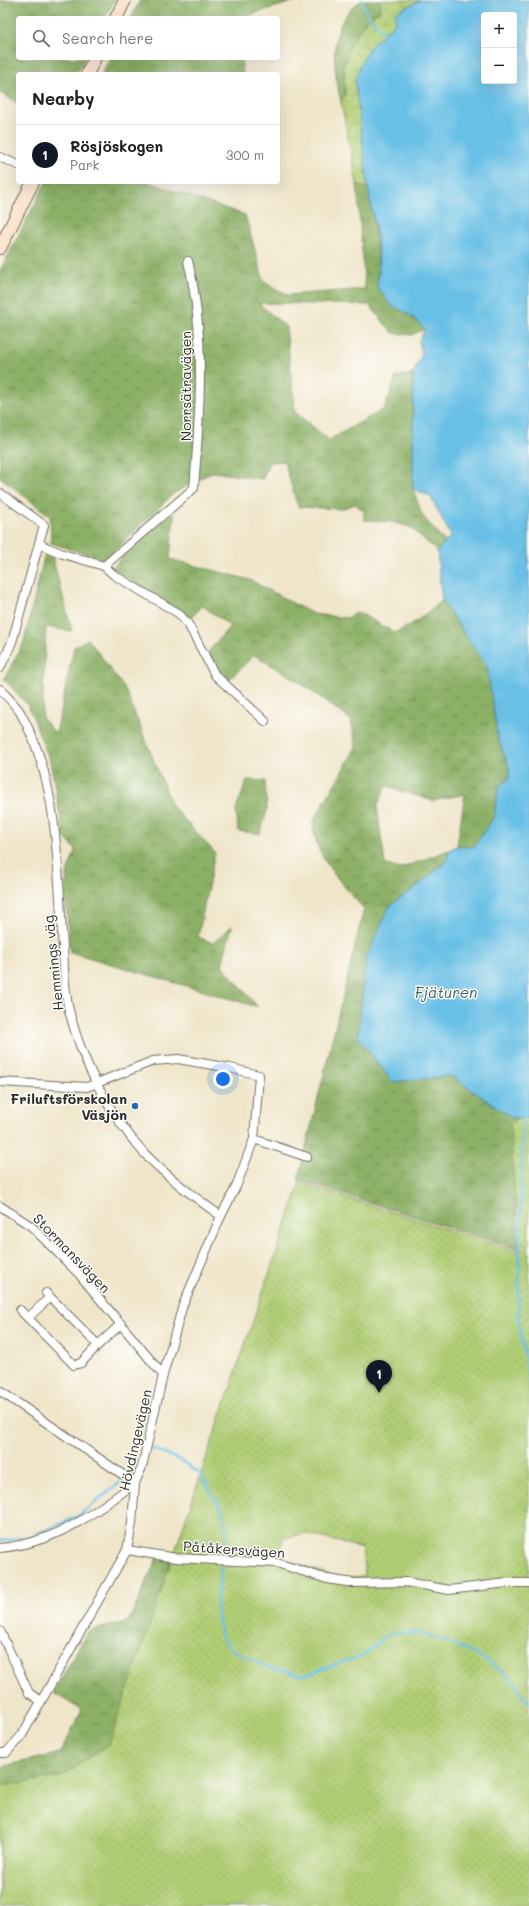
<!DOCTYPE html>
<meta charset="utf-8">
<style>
:root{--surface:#fff;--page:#f6f6f6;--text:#222;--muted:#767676;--line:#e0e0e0;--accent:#111827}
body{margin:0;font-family:Mali,sans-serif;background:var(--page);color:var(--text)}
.controls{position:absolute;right:12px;top:12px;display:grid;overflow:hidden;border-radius:4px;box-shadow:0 4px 16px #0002}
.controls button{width:36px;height:36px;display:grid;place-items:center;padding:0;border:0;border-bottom:1px solid var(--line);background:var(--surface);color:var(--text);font:20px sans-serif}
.you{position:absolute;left:223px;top:1079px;width:14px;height:14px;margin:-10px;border:3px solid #fff;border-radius:50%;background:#1a73e8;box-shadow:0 0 0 6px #1a73e833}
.badge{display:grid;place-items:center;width:26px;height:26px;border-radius:50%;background:var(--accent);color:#fff;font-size:13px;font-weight:700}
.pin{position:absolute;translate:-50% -33px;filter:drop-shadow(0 1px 2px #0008)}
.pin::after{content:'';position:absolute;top:21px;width:14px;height:12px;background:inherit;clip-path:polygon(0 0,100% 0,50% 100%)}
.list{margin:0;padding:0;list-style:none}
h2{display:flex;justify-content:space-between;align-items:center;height:52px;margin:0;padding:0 16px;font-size:17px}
h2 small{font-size:13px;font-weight:400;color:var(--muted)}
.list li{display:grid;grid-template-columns:26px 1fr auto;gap:12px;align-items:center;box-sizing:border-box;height:60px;padding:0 16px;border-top:1px solid var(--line)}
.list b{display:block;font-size:15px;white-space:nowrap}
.list p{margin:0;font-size:13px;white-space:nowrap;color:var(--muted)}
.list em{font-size:13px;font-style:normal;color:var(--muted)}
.icon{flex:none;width:22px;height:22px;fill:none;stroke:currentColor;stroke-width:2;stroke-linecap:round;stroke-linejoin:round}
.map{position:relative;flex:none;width:529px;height:1906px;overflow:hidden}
.search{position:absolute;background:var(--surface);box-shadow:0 4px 16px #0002;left:16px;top:16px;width:264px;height:44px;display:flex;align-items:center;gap:10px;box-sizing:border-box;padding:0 14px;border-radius:4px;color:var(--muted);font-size:15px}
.panel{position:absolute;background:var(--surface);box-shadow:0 4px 16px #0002;left:16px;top:72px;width:264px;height:112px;border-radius:4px}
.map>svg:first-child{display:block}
.forest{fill:url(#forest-crowns);stroke:#5c6e48}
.wetland{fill:url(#wetland-marsh);stroke:#6e7c50}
.park{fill:url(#park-dots);stroke:#6e7c50;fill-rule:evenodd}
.water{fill:#69c0e6;stroke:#4a7688;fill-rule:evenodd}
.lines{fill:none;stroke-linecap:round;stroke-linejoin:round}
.stream{stroke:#69c0e6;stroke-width:2.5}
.street-casing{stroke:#706c62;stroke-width:10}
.secondary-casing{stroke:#706c62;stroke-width:14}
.street{stroke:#fff;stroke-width:8}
.secondary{stroke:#fce5d0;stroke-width:12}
.poi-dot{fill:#1f6fb2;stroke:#fdfcf7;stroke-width:1.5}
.labels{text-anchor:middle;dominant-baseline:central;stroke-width:3;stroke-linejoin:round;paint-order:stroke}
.street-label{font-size:14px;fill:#2b2b2b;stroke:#fdfcf7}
.poi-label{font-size:14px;font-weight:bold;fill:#2b2b2b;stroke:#fdfcf7;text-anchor:end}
.water-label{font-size:15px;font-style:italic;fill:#415f6c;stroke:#fdfcf7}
</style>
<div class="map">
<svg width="529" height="1906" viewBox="0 0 529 1906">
<defs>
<pattern id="forest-crowns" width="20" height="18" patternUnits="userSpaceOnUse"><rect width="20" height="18" fill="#8cb066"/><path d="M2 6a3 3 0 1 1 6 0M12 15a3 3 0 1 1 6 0" fill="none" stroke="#738f54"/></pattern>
<pattern id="wetland-marsh" width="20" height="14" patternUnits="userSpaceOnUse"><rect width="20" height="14" fill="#b0cd74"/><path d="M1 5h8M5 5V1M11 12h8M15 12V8" fill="none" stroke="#98b065"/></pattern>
<pattern id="park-dots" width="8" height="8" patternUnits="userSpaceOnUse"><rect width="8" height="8" fill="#b0cd74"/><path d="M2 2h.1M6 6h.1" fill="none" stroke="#98b065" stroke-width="1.8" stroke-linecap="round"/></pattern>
</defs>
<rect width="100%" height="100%" fill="#fdfcf7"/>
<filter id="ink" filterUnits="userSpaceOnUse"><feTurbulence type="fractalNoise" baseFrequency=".025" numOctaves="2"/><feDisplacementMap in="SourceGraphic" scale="8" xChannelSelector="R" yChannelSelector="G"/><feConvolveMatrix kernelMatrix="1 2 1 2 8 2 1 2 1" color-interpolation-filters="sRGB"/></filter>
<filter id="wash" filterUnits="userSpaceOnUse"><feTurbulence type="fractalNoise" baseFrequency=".012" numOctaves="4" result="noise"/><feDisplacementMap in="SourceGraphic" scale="16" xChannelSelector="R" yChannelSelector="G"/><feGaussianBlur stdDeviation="0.9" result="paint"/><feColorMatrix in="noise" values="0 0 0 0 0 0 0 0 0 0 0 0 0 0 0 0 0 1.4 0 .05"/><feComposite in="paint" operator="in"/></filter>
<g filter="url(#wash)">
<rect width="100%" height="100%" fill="#efe5c9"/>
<g class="forest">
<polygon points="0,0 115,0 105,18 18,18 18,58 85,58 76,74 18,74 18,103 0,93"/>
<polygon points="140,0 299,0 239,18 131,18"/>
<path d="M 362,0 L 380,0 L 380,11 L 367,20 L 344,66 L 345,95 L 341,102 C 333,67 326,23 362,0 Z"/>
<polygon points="110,58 241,58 243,74 102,74"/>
<path d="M 46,182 L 148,182 L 245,215 L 264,282 L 288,295 L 365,289 L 357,184 L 368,189 C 374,222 380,253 377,287 L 391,305 L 410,315 L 425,329 L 411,335 L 393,333 L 369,305 L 258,303 L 286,327 L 295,412 L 329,440 L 384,409 L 396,377 L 413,374 L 413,489 L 422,515 L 445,542 L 437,551 L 410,527 L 392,522 L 364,520 L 364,511 L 355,504 L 341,509 L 298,507 L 284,461 L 269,462 L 263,479 L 212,472 L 174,493 L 105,560 L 51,543 L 50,516 L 0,477 L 0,271 Z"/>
<path d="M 173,512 L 174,517 L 170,559 L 250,580 L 313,614 L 347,618 L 358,612 L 395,633 L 415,622 L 442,601 L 487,666 L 498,739 L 509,767 L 509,779 L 499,786 L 494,817 L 474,847 L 457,846 L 465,794 L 433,801 L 386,786 L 377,807 L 385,864 L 399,869 L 449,850 L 447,860 L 431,875 L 389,907 L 366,958 L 392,1082 L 451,1076 L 513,1118 L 523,1118 L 529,1223 L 524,1251 L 298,1180 L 364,909 C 343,884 313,857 313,822 L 356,747 L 351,720 L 298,681 L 254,655 L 227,682 L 214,666 L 208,652 L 230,626 L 203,606 L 189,620 L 113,568 L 122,557 Z"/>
<polygon points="45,553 52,556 72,631 46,627 42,718 56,734 74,647 88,639 125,689 172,806 215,853 198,937 213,943 232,926 222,965 258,1007 70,952 65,891 68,870 76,850 64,837 50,761 28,705 4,679 24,642"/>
<polygon points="247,780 265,781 267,810 260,834 238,831 236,809"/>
<polygon points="157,1558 170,1561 151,1642 154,1701 0,1906 0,1770 4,1766 60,1753 82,1710 53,1693 88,1631 129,1621"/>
</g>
<polygon class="wetland" points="380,0 421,0 396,12 395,23 384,33 355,81 368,189 357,184 341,102 345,95 344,66 351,43 367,20 380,11"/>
<path class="park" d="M 529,1105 L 529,1906 L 0,1906 L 0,1786 L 60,1777 L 109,1744 L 300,1183 L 519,1252 L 510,1125 ZM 304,1533 L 362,1548 L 365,1575 C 336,1583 312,1566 283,1560 L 279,1553 L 283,1539 Z"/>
<path class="water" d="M 421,0 L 529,0 L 529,1117 L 513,1118 L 451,1076 L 392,1082 L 358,1037 L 366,958 L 389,907 L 431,875 L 447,860 L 449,850 L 457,846 L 474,847 L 494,817 L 499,786 L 509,779 L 509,767 L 498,739 L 487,666 L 442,601 L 437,551 L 451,536 L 430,496 L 413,489 L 413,374 L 422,354 L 419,341 L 425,329 L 410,315 L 391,305 L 377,287 L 379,271 L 377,235 L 368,189 L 355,81 L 361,63 L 370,47 L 395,23 L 396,12 ZM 484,15 L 514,15 L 514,81 L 484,81 Z"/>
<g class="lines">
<g class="stream">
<polyline points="362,0 367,14 384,33"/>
<polyline points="523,1118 518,1316 529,1382"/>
<path d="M 151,1448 L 182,1461 L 200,1474 L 222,1510 L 227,1531 L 216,1603 L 221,1637 L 233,1650 L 276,1671 L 285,1670 L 297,1675 L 305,1675 C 325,1668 346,1662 365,1654 C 373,1650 378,1639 386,1636 C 418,1622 488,1656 511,1679 C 518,1686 521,1696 529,1703"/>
<polyline points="35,1535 77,1517 122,1481"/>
<polyline points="0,1541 26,1538"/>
</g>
</g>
</g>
<g filter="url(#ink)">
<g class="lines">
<g class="street-casing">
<g id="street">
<polyline points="0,157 18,165"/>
<polyline points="0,493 44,525 12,642 0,668"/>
<path d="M 39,544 L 63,554 L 104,566 L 194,488 C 200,413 206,335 188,261"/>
<polyline points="104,566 114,575 178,613 188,624 215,675 265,721"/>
<path d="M 0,689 C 6,696 15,704 20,712 C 60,782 57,869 63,947 C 64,967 64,990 69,1010 C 82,1062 108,1113 144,1153 C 167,1177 194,1197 221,1216"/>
<polyline points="0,1082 87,1087 153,1061 178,1059 230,1068 259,1075 254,1139 236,1187 221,1216 183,1305 163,1375 142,1467 135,1483 132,1523 127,1550 22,1735 6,1753 0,1753"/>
<polyline points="254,1139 307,1157"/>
<polyline points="0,1206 31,1226 79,1274 163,1375"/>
<polyline points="46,1293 98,1345 121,1324"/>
<polyline points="20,1310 74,1365 81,1363 98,1345"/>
<polyline points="28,1318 50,1297"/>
<polyline points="0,1391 135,1483"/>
<path d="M 0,1548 C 55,1543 92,1515 135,1483"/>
<polyline points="127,1550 176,1558 277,1563 327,1579 353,1583 406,1582 449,1590 507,1583 529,1583"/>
<polyline points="0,1631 29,1693 41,1701"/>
</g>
</g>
<g class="secondary-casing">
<g id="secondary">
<polyline points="116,18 125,0"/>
<polyline points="87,74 95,58"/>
<polyline points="0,248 33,182"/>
</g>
</g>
<use href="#street" class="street"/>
<use href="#secondary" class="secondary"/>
</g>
</g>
<circle class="poi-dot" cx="135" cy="1106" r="4"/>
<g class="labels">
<g class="street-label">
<text transform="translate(185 386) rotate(-90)">Norrsätravägen</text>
<text transform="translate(53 963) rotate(-96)">Hemmings väg</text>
<text transform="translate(72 1253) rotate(46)">Stormansvägen</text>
<text transform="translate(135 1440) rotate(-77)">Hövdingevägen</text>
<text transform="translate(234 1549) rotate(4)">Påtåkersvägen</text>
</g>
<g class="poi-label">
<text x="127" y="1098">Friluftsförskolan<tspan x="127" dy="16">Väsjön</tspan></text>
</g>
<g class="water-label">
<text x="446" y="992">Fjäturen</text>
</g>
</g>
</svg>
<div class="controls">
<button>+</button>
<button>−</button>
</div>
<div class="you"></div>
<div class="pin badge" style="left:379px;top:1393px">1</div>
<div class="search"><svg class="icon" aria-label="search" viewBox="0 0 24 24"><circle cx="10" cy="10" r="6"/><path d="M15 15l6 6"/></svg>Search here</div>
<section class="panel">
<h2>Nearby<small></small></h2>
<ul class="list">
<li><span class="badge">1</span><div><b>Rösjöskogen</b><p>Park</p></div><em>300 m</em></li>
</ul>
</section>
</div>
